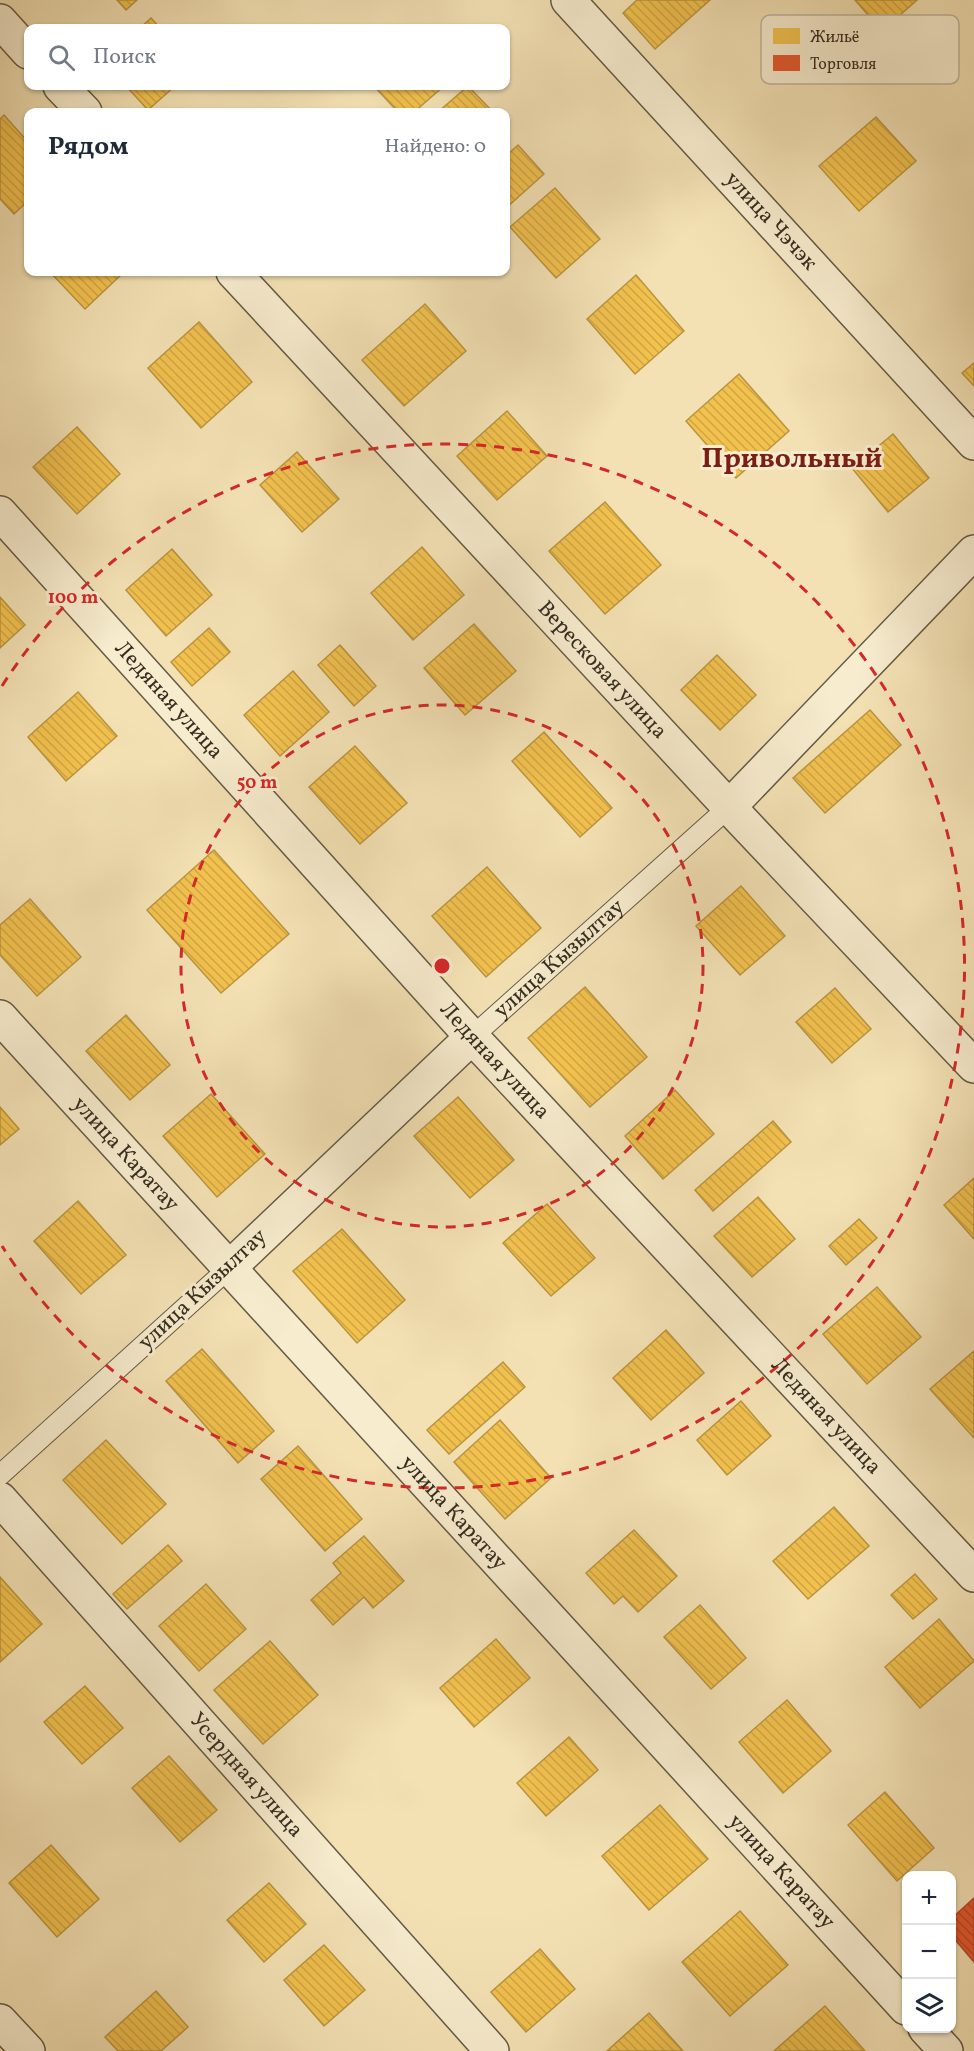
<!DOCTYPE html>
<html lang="ru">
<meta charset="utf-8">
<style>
:root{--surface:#fff;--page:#f2f2f3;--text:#1f2937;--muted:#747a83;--line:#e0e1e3}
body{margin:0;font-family:Vollkorn,serif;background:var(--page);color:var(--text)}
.controls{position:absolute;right:18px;bottom:18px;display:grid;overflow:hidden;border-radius:12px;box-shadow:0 2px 4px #0004}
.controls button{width:54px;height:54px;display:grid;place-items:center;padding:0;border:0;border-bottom:2px solid var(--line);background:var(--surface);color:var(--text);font:30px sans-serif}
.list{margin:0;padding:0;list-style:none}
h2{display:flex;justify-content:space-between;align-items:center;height:78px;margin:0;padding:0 24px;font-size:26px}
h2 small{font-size:20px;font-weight:400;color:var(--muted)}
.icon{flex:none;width:33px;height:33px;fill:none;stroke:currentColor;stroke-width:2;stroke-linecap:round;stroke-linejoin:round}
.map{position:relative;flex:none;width:974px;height:2051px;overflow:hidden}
.search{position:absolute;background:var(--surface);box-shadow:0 2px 4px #0004;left:24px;top:24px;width:486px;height:66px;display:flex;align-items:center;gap:15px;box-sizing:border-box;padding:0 21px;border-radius:12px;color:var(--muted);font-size:22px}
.panel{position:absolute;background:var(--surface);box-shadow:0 2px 4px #0004;left:24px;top:108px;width:486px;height:168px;border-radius:12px}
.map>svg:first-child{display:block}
.homes{fill:url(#homes-back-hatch);stroke:#ba9540;stroke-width:1.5}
.shops{fill:url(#shops-back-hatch);stroke:#b04a2a;stroke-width:1.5}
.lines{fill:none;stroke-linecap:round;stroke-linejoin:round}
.lane-casing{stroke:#655a45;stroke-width:22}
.street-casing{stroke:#655a45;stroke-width:36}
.lane{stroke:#f7ecce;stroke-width:20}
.street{stroke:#f7ecce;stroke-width:33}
.ring{fill:none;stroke:#d62828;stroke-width:3;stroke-dasharray:10 8}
.labels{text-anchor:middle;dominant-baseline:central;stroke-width:6;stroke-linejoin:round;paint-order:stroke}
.street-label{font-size:22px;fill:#362d20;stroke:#f7ecce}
.district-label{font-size:28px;font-weight:bold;fill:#7a1f14;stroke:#f7ecce}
.key{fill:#f7ecce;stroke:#bdb39a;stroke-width:1.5}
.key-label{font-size:16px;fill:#362d20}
.centre{fill:#d62828;stroke:#f7ecce;stroke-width:3}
.ring-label{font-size:18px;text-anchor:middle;font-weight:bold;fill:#d62828;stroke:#f7ecce;stroke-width:6;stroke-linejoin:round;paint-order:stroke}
</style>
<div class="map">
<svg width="974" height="2051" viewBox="0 0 974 2051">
<defs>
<pattern id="homes-back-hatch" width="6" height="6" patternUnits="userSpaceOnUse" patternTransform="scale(1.5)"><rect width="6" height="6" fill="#f2c14e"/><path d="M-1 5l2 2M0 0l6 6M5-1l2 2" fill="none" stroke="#d0a644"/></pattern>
<pattern id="shops-back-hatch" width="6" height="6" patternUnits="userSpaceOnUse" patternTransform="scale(1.5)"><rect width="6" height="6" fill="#e4572e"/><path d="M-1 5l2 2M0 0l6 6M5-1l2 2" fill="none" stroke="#ba4827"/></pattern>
</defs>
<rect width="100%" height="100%" fill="#f3e1b4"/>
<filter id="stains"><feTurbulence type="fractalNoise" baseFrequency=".00333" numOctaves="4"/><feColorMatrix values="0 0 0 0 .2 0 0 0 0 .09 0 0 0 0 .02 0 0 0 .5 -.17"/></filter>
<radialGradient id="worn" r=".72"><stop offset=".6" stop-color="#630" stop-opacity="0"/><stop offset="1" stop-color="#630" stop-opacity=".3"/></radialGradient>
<g class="homes">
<polygon points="117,0 137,0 126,10"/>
<polygon points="637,0 710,0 655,49 623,13"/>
<polygon points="855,0 917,0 882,31"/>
<polygon points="151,18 160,28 140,28"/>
<polygon points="126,86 175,86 148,110"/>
<polygon points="374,86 444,86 414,112 398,112"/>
<polygon points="468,86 493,112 438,112"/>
<polygon points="4,115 28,142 28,201 14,214 0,199 0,119"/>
<polygon points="876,117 916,161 859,211 819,166"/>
<polygon points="518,145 544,174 506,208 506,156"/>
<polygon points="555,188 600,239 556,278 510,227"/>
<polygon points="50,272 124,272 85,309"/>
<polygon points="636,275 684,331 635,374 587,319"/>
<polygon points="425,304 466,351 404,406 362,360"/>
<polygon points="199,322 252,382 201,428 148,368"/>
<polygon points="974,363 974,386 962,373"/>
<polygon points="739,374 789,431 736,478 686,421"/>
<polygon points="507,411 547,456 497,500 457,456"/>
<polygon points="77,427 120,474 77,514 33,467"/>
<polygon points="893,434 929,478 888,512 852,468"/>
<polygon points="297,452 339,499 302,532 260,485"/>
<polygon points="605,502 661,565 605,614 549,551"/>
<polygon points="422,547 464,595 413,640 371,593"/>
<polygon points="172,549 212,595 166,636 126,590"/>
<polygon points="0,597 25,625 0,648"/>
<polygon points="474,624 516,671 465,715 424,668"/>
<polygon points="209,628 230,652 192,686 171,662"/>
<polygon points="340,645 376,686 354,706 318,665"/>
<polygon points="717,655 756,695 720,730 681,690"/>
<polygon points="293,671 329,712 280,756 244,715"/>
<polygon points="78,692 117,736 66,781 28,737"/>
<polygon points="870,710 901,745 825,813 793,778"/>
<polygon points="544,732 612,808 580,837 512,761"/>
<polygon points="355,746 407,803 360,844 309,787"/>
<polygon points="214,850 289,934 221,993 147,910"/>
<polygon points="487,867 541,928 486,977 432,916"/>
<polygon points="741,886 785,936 740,975 696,926"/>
<polygon points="30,899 81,957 37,996 0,955 0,925"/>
<polygon points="585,987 647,1057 590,1107 528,1038"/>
<polygon points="835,988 871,1029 832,1063 796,1022"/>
<polygon points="126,1015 170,1065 130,1100 86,1051"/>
<polygon points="675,1090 714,1134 663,1179 625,1136"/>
<polygon points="211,1094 265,1154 217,1197 163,1136"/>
<polygon points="458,1097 514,1160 470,1198 414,1136"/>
<polygon points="0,1107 19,1129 0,1145"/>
<polygon points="773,1121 791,1142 713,1211 695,1190"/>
<polygon points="974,1178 974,1239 944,1205"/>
<polygon points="758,1197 795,1239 752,1277 714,1236"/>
<polygon points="78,1201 126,1255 81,1294 34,1241"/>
<polygon points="547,1204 595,1258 551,1296 503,1243"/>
<polygon points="859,1219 877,1238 846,1265 829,1246"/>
<polygon points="342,1229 405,1300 357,1343 293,1271"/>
<polygon points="877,1287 921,1337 867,1384 823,1334"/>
<polygon points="666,1330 704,1373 651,1420 613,1378"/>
<polygon points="202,1349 274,1431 238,1463 166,1381"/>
<polygon points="974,1351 974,1438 930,1389"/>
<polygon points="503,1362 525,1387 449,1454 427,1430"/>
<polygon points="741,1401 771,1436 727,1475 697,1440"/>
<polygon points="500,1420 551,1478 505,1519 454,1462"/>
<polygon points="106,1440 166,1504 122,1544 63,1480"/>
<polygon points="298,1446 362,1519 325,1551 261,1479"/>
<polygon points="834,1507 869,1546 808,1599 773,1561"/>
<polygon points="634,1530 677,1576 638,1612 623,1596 614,1604 586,1573"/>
<polygon points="364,1536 404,1581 373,1608 364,1597 333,1625 311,1600 341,1573 333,1563"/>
<polygon points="168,1545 182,1561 127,1609 113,1594"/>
<polygon points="915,1574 937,1599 913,1619 891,1595"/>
<polygon points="0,1577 42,1624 0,1662"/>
<polygon points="206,1584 246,1629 199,1671 159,1626"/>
<polygon points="700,1605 746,1658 711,1689 664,1637"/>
<polygon points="939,1619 974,1661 920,1708 885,1667"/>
<polygon points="496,1639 530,1678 474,1727 440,1688"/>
<polygon points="270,1641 318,1695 263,1744 214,1690"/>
<polygon points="85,1686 123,1728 82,1764 44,1722"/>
<polygon points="787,1700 831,1751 783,1793 739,1742"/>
<polygon points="569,1737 598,1770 546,1816 517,1783"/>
<polygon points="169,1756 217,1810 180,1842 132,1788"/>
<polygon points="885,1792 934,1848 897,1881 848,1825"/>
<polygon points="660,1805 708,1859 649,1910 602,1856"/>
<polygon points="51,1845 99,1899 57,1937 9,1883"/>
<polygon points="269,1883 306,1924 264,1962 227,1920"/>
<polygon points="740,1911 788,1965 730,2016 682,1962"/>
<polygon points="324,1945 365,1990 324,2026 284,1980"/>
<polygon points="540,1949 575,1989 526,2032 491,1992"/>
<polygon points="156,1991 188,2027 161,2051 118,2051 105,2037"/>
<polygon points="825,2006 865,2051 774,2051"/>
<polygon points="649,2013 683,2051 607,2051"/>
</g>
<polygon class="shops" points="974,1898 974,1962 952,1936 952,1918"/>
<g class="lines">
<g class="lane-casing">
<g id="lane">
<path id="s1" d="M 472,1037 L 729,807"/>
<polyline points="0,1475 229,1268"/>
</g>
</g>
<g class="street-casing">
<g id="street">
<path id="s2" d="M 568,0 L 974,443"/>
<polyline points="0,21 28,52"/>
<polyline points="60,86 85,112"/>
<path id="s3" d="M 233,272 L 729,807 L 974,1066"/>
<path id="s4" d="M 0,513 L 472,1037 L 974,1575"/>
<polyline points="729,807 974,552"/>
<path id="s5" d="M 0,1017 L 906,2008"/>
<polyline points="229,1268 472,1037"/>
<path id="s6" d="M 0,1499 L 492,2051"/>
<polyline points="0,2021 28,2051"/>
<polyline points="925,2028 946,2051"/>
</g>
</g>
<use href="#lane" class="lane"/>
<use href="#street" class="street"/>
</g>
<g class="ring">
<circle cx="442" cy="966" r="261"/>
<path d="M2 686A522 522 0 1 1 2 1246"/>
</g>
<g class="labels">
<g class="street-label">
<text stroke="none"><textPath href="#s2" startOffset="300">улица Чэчэк</textPath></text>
<text stroke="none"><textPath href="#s3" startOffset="543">Вересковая улица</textPath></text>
<text stroke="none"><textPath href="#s4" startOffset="252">Ледяная улица</textPath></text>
<text stroke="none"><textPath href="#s1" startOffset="117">улица Кызылтау</textPath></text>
<text stroke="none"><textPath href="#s4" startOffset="738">Ледяная улица</textPath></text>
<text stroke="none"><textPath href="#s5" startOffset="186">улица Каратау</textPath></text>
<text transform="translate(203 1290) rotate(-43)">улица Кызылтау</text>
<text stroke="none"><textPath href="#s4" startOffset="1224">Ледяная улица</textPath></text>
<text stroke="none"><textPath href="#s5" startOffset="672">улица Каратау</textPath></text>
<text stroke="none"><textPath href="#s6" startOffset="370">Усердная улица</textPath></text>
<text stroke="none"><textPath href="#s5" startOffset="1158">улица Каратау</textPath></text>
</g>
<g class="district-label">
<text x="792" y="459">Привольный</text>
</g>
</g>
<rect x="761" y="15" width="198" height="69" rx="9" class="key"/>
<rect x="773" y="28" width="27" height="16" fill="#f2c14e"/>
<rect x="773" y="55" width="27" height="16" fill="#e4572e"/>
<g class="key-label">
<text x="810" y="42">Жильё</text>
<text x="810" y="69">Торговля</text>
</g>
<circle cx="442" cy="966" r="9" class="centre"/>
<g class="ring-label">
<text x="73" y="603">100 m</text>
<text x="257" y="788">50 m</text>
</g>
<rect width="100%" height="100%" filter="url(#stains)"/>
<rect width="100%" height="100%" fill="url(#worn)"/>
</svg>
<div class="controls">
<button>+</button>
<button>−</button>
<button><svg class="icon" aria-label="layers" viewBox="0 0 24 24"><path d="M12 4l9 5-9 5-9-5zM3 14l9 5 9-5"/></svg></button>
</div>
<div class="search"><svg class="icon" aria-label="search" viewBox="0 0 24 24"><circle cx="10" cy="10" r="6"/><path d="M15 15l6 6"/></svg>Поиск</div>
<section class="panel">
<h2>Рядом<small>Найдено: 0</small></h2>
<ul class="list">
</ul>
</section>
</div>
